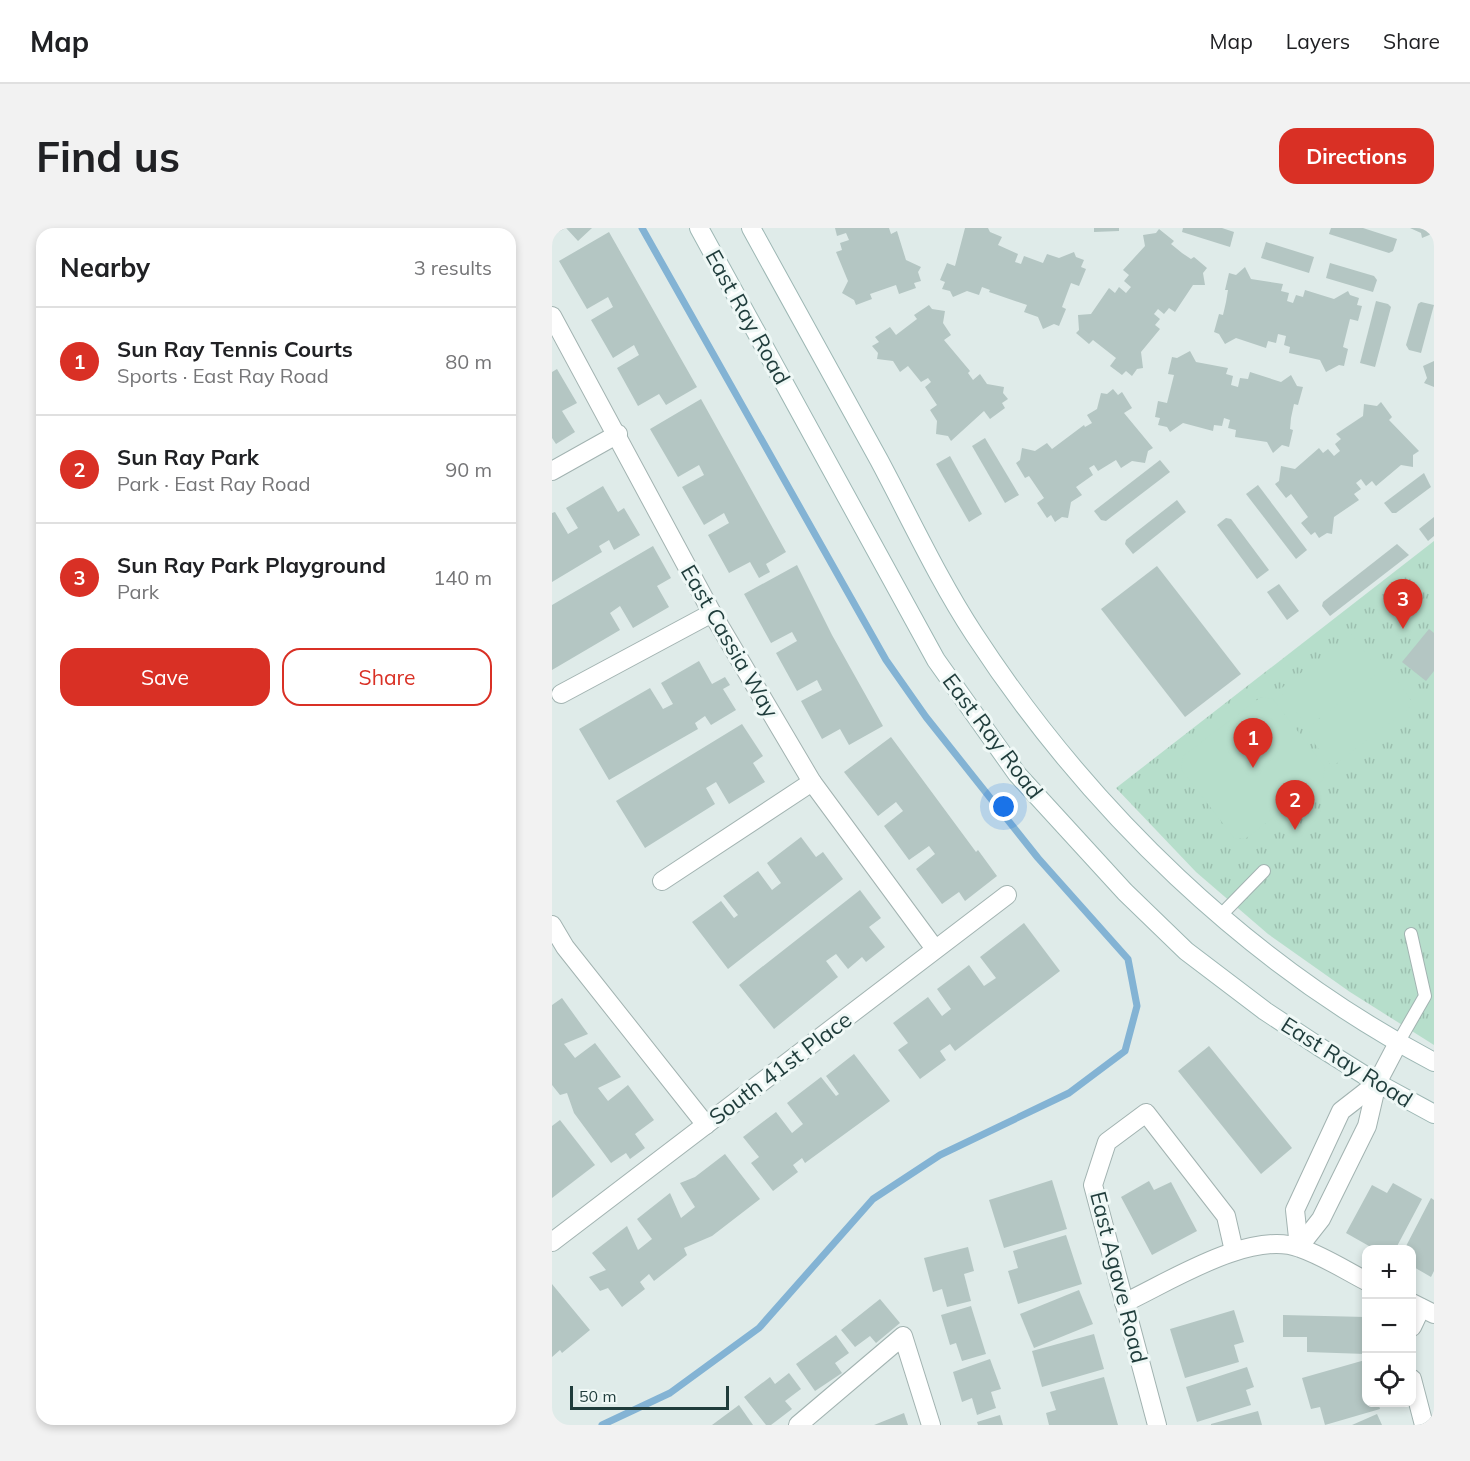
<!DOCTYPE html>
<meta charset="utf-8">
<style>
:root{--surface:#fff;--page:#f2f2f2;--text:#202124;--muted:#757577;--line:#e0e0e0;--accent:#d93025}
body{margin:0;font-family:Mulish,sans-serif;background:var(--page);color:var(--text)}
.controls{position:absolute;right:18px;bottom:18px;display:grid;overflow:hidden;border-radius:12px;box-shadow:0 3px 9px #0003}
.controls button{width:54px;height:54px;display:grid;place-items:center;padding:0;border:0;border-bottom:2px solid var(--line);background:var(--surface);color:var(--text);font:30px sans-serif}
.scale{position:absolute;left:18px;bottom:15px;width:159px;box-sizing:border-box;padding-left:6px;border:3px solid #1f3c3b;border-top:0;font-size:16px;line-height:21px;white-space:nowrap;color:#1f3c3b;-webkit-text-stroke:4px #eff8f6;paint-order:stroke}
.you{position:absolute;left:452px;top:579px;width:21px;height:21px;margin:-15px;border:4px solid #fff;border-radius:50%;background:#1a73e8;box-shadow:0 0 0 9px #1a73e833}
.badge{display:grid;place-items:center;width:39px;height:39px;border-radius:50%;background:var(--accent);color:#fff;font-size:20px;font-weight:700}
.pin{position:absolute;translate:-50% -50px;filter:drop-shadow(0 2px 3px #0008)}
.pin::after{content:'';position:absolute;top:32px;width:21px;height:18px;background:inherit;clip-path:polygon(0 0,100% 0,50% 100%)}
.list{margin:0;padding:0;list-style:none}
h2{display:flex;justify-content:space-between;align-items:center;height:78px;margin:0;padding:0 24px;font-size:26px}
h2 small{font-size:20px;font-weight:400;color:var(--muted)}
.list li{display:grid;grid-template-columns:39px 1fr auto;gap:18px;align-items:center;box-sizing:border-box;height:108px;padding:0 24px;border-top:2px solid var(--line)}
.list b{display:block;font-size:22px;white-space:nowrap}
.list p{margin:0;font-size:20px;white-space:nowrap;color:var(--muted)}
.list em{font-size:20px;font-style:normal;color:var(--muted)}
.actions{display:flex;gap:12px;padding:18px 24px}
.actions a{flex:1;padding:14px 0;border:2px solid var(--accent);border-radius:18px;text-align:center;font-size:21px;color:var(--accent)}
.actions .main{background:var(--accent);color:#fff}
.icon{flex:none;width:33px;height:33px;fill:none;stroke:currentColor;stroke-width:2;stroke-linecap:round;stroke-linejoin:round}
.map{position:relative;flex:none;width:882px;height:1197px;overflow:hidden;border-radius:18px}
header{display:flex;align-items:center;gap:36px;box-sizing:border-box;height:84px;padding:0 30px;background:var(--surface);border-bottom:2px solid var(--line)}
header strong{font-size:28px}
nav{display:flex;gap:33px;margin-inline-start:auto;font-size:21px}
.intro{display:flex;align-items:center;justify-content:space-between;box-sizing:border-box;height:144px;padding:0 36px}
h1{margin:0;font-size:42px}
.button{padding:15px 27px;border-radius:18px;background:var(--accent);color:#fff;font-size:21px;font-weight:700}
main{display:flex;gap:36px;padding:0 36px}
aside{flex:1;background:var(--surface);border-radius:18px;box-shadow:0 3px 9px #0003}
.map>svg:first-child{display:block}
.park{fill:url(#park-tufts)}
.pitch{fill:#b6decb}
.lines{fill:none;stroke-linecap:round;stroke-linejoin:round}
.stream{stroke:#83b3d4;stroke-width:7}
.building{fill:#b4c6c3}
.lane-casing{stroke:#a2b3b1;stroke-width:14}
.street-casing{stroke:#a2b3b1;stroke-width:20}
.secondary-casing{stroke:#9db7b4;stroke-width:20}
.lane{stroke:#fff;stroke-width:12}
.street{stroke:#fff;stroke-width:18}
.secondary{stroke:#fff;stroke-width:18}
.labels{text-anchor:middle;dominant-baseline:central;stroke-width:6;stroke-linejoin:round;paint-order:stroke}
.street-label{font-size:22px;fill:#1f3c3b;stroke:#eff8f6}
</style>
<header>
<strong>Map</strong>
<nav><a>Map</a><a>Layers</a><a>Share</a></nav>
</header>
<div class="intro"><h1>Find us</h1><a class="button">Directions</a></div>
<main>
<aside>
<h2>Nearby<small>3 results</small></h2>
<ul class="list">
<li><span class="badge">1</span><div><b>Sun Ray Tennis Courts</b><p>Sports · East Ray Road</p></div><em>80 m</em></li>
<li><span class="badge">2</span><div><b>Sun Ray Park</b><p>Park · East Ray Road</p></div><em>90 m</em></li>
<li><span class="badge">3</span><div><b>Sun Ray Park Playground</b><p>Park</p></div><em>140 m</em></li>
</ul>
<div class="actions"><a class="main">Save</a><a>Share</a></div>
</aside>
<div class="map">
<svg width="882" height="1197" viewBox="0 0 882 1197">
<defs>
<pattern id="park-tufts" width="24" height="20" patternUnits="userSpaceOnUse" patternTransform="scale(1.5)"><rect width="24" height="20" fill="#b6decb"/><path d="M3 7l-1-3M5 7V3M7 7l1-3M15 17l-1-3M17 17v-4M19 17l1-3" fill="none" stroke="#9cbfaf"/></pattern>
</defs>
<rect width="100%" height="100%" fill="#dfebe9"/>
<polygon class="park" points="882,313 882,817 798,764 716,706 644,644 564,560"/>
<g class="pitch">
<polygon points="799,406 828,444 756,499 727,462"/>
<polygon points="838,443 862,476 780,539 757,508 758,503"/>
<polygon points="709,469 721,471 773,539 771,552 693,611 682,610 629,541 631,528"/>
</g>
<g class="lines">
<polyline class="stream" points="50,1197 118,1165 207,1100 321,971 388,927 517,865 573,823 585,778 576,731 486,630 374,489 334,432 90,0"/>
</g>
<g class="building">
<polygon points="0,0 40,0 26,13 14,0 0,7"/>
<polygon points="283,0 337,0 339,6 345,3 354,32 369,39 366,44 369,53 362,55 364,60 347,66 344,57 318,66 320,71 304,77 302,72 290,65 296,53 284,24 290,22 288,15 297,12 294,5 285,8"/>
<polygon points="413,0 436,0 438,4 450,9 446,17 466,26 463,34 469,36 472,28 491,35 495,26 507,30 522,24 524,29 532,32 529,39 534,41 527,58 519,55 510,79 514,81 507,98 502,96 491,101 486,89 472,84 475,77 437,64 438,62 430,59 427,67 415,63 401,69 398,63 390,61 393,54 388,52 395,35 403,38"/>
<polygon points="542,0 567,0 567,3 542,4"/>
<polygon points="631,0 670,0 682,4 678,19 630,4"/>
<polygon points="779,0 811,0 845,11 841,23 837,25 777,6"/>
<polygon points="858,0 882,0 882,5 870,10 869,5"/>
<polygon points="607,1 622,13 619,16 630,25 639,31 642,29 655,40 651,45 653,57 641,57 623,84 617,80 612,86 606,81 602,86 608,91 603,97 608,101 589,124 591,140 585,141 580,148 574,143 570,147 558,138 564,130 541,112 537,116 524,105 527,102 526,87 539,86 557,60 563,65 567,59 574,65 579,59 572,53 577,47 571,42 593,18 591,7 604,5"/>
<polygon points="57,4 145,159 114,177 107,166 86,178 65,140 87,127 82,117 61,130 39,92 61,79 56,69 35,81 7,33"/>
<polygon points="714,14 762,29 757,45 709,30"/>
<polygon points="778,35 822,48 825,52 821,64 774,50"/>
<polygon points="693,39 699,51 731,56 729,63 737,65 735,73 741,75 744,67 751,69 753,62 782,71 796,63 798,67 807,70 805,77 810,78 806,93 798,91 791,119 796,121 792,138 787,137 774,144 768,132 737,125 738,119 732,117 734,108 726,106 724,115 716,113 714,120 684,110 673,116 667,106 662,104 667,86 671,87 674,74 676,62 673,62 677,45 684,47"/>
<polygon points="824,73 836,76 839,79 823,139 808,135"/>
<polygon points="869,74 882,77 869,125 857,122 854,117 866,76"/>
<polygon points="377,77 380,81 393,83 391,95 399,107 392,112 418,143 416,145 421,152 428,146 435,156 452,159 451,165 456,171 450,175 453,180 438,191 432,183 399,213 396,208 384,206 385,193 378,182 385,177 373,159 379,154 376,150 369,154 356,138 348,144 341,133 325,131 326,125 320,118 327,114 323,109 338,99 344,107 365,91 362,87"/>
<polygon points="638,123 644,134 676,140 674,146 681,148 679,157 686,159 688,150 696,151 698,144 729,154 739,147 745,158 751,159 746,177 742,176 739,190 738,201 741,202 737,219 730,217 721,225 715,214 683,209 684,202 676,200 678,192 672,190 670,198 662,197 661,203 631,195 618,204 615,199 606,197 608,190 603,189 606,173 615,175 622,147 616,146 620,129 625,130"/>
<polygon points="882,133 882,159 872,155 875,150 871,138"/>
<polygon points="5,141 25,175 10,183 23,204 4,216 0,210 0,144"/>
<polygon points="561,161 566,167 570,164 580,180 572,185 601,220 596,223 593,235 580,233 569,240 564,232 546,243 542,237 537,240 541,247 524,259 530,267 519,274 516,290 510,289 503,294 499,287 495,290 485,275 492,270 477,248 473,250 464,235 468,232 470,220 483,223 495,215 500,221 532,197 533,199 540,195 535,187 545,181 549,165 555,166"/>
<polygon points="149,171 234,324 214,336 218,344 207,350 198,334 177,345 156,307 177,295 172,285 152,297 130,259 152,247 147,237 126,249 98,201"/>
<polygon points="829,174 840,189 837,192 867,223 861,227 861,239 849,237 824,258 820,253 814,258 809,251 804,255 809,261 802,266 807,272 782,289 780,306 775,305 767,310 763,304 759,307 749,295 756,289 739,266 734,270 723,256 727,253 729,238 743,241 767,220 771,225 776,221 782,228 788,223 783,216 789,211 784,206 811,188 812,176 825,178"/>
<polygon points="433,210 467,267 453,275 420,218"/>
<polygon points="398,228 430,286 417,294 384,236"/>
<polygon points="608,232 618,244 554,293 549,292 542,283"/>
<polygon points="872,245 879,259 844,285 840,285 832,275"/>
<polygon points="706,257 755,322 744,331 694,266"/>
<polygon points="51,258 66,284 72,280 88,307 62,322 57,312 47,318 50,324 0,354 0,285 3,284 16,306 26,300 14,280"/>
<polygon points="625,272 634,284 581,326 573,316 574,312"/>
<polygon points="882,289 882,308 876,313 867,301"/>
<polygon points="674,290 679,291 717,342 705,351 665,297"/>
<polygon points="845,316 857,327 778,388 770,378 771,374"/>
<polygon points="101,318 119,350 105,358 117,379 81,400 68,378 58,385 68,402 0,442 0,377"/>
<polygon points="245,337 280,407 331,498 297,517 288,501 270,511 249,473 270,462 265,452 245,463 224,425 245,413 240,404 219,415 192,366"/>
<polygon points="605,338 689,446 633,489 549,381"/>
<polygon points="727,356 747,383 735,392 715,364"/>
<polygon points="877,401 882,405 882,443 874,453 850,434"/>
<polygon points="147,433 160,456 173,449 178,457 171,461 184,482 159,497 153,488 143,495 146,501 57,552 27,501 98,460 111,481 121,476 109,455"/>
<polygon points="190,496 211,528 201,535 213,554 177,576 164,554 154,560 163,576 93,620 64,573"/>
<polygon points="339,509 424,624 426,622 445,648 413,673 407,664 390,676 364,641 383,626 377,618 357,632 332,598 351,583 344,574 326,588 292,544"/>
<polygon points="249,609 264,629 271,624 291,651 176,741 140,694 169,673 182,690 186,687 171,668 206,643 220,662 229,655 215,635"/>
<polygon points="308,662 329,690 317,699 333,719 314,734 310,729 296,741 284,726 274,733 286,749 222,801 187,757"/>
<polygon points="472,695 508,743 403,823 398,816 388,823 394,832 368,851 346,822 356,815 341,795 376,769 390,788 399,781 385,761 417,737 432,758 444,750 428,729"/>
<polygon points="10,770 36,806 12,816 23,830 43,815 69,849 46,860 56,873 76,857 102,892 83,906 93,920 78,931 74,925 59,935 22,885 15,865 8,867 0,857 0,777"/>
<polygon points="657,818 740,920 709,946 626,843"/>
<polygon points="302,826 338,873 253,935 250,930 241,937 246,944 221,963 199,935 207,929 191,909 224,884 240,905 251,896 235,875 269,849 284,868 287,866 274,848"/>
<polygon points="8,892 43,937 0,970 0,898"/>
<polygon points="173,926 208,971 160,1008 132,1020 135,1027 102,1053 97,1046 88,1054 93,1061 70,1079 56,1060 48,1063 37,1049 54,1042 40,1025 75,998 86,1022 100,1011 85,991 118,965 129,990 143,979 128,955 143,949"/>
<polygon points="500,952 515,1001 452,1020 437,972"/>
<polygon points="597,953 602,962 619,954 645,1003 600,1027 569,969"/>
<polygon points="841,955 870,971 843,1022 824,1022 794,1005 820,957 835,965"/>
<polygon points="879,970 882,972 882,1043 879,1049 860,1038 860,1022 852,1022"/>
<polygon points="514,1007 530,1056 466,1076 456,1043 466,1040 461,1023"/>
<polygon points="416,1019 422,1043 412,1046 419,1073 395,1079 390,1061 381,1064 372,1030"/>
<polygon points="0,1056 38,1102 10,1125 8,1122 0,1129"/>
<polygon points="527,1062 541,1096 482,1120 468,1086"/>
<polygon points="328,1071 348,1095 324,1115 318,1108 303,1119 289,1102"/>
<polygon points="419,1078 434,1126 410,1133 404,1115 398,1117 389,1087"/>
<polygon points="682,1082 692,1114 682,1117 687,1134 633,1150 618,1101"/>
<polygon points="731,1087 814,1089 814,1126 755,1124 755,1109 731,1109"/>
<polygon points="542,1106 552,1141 490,1159 480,1123"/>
<polygon points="284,1107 297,1125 283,1135 290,1145 263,1163 244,1136"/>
<polygon points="438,1131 449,1161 439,1164 444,1180 425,1187 420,1170 410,1174 401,1144"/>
<polygon points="813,1132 814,1174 826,1174 828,1181 773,1197 768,1179 759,1181 750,1150"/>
<polygon points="695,1139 702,1159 694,1162 699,1177 645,1194 634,1159"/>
<polygon points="237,1145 249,1161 233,1173 240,1181 219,1197 214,1197 192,1169 218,1149 223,1156"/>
<polygon points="552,1149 566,1197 497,1197 494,1185 504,1182 498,1164"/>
<polygon points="187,1177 201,1197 160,1197"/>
<polygon points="706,1183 710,1197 659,1197 659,1196"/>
<polygon points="352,1185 356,1197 322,1197"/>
<polygon points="825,1186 830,1197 800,1197"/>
<polygon points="448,1187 451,1197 426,1197 425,1194"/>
</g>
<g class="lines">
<g class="lane-casing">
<g id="lane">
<polyline points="669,687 712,643"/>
<polyline points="846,815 873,768 859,706"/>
</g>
</g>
<g class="street-casing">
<g id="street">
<polyline points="0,88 160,385 260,554 383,721"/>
<polyline points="0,243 66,206"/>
<polyline points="9,466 160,385"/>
<polyline points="110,653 260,554"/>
<polyline points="0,697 13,719 154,897"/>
<polyline points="0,1014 455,667"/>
<polyline points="747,1019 769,991 815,898 825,855 846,815"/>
<polyline points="747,1019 743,982 789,883 825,855"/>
<path d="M 572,1075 C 617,1054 699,1001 748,1020 C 771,1028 793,1042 814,1053"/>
<polyline points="860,1075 882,1086"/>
<polyline points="860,1099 869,1080"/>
<polyline points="860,1151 872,1197"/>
<polyline points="246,1197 351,1108 379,1197"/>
<polyline points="605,1197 541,957 555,914 594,885 674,988 682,1023"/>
</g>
</g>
<g class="secondary-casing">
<g id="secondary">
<polyline points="147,0 384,432 465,546 573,664 634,723 713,783 766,818 825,855 882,886"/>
<path d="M 199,0 C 241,77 284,154 327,232 C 358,290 386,351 422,406 C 537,582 696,736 882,834"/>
</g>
</g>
<use href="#lane" class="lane"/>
<use href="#street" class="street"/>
<use href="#secondary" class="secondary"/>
</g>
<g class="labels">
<g class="street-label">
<text transform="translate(196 89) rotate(61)">East Ray Road</text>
<text transform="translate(178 413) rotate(60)">East Cassia Way</text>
<text transform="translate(441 508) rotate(53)">East Ray Road</text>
<text transform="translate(795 834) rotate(32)">East Ray Road</text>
<text transform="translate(228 840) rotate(-37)">South 41st Place</text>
<text transform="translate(567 1049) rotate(76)">East Agave Road</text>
</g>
</g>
</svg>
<div class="controls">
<button>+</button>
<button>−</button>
<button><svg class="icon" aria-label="locate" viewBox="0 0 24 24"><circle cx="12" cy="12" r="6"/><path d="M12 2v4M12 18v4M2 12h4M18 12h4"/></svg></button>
</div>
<div class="scale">50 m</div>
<div class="you"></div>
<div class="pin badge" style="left:701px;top:540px">1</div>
<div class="pin badge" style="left:743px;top:602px">2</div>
<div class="pin badge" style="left:851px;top:401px">3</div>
</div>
</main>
